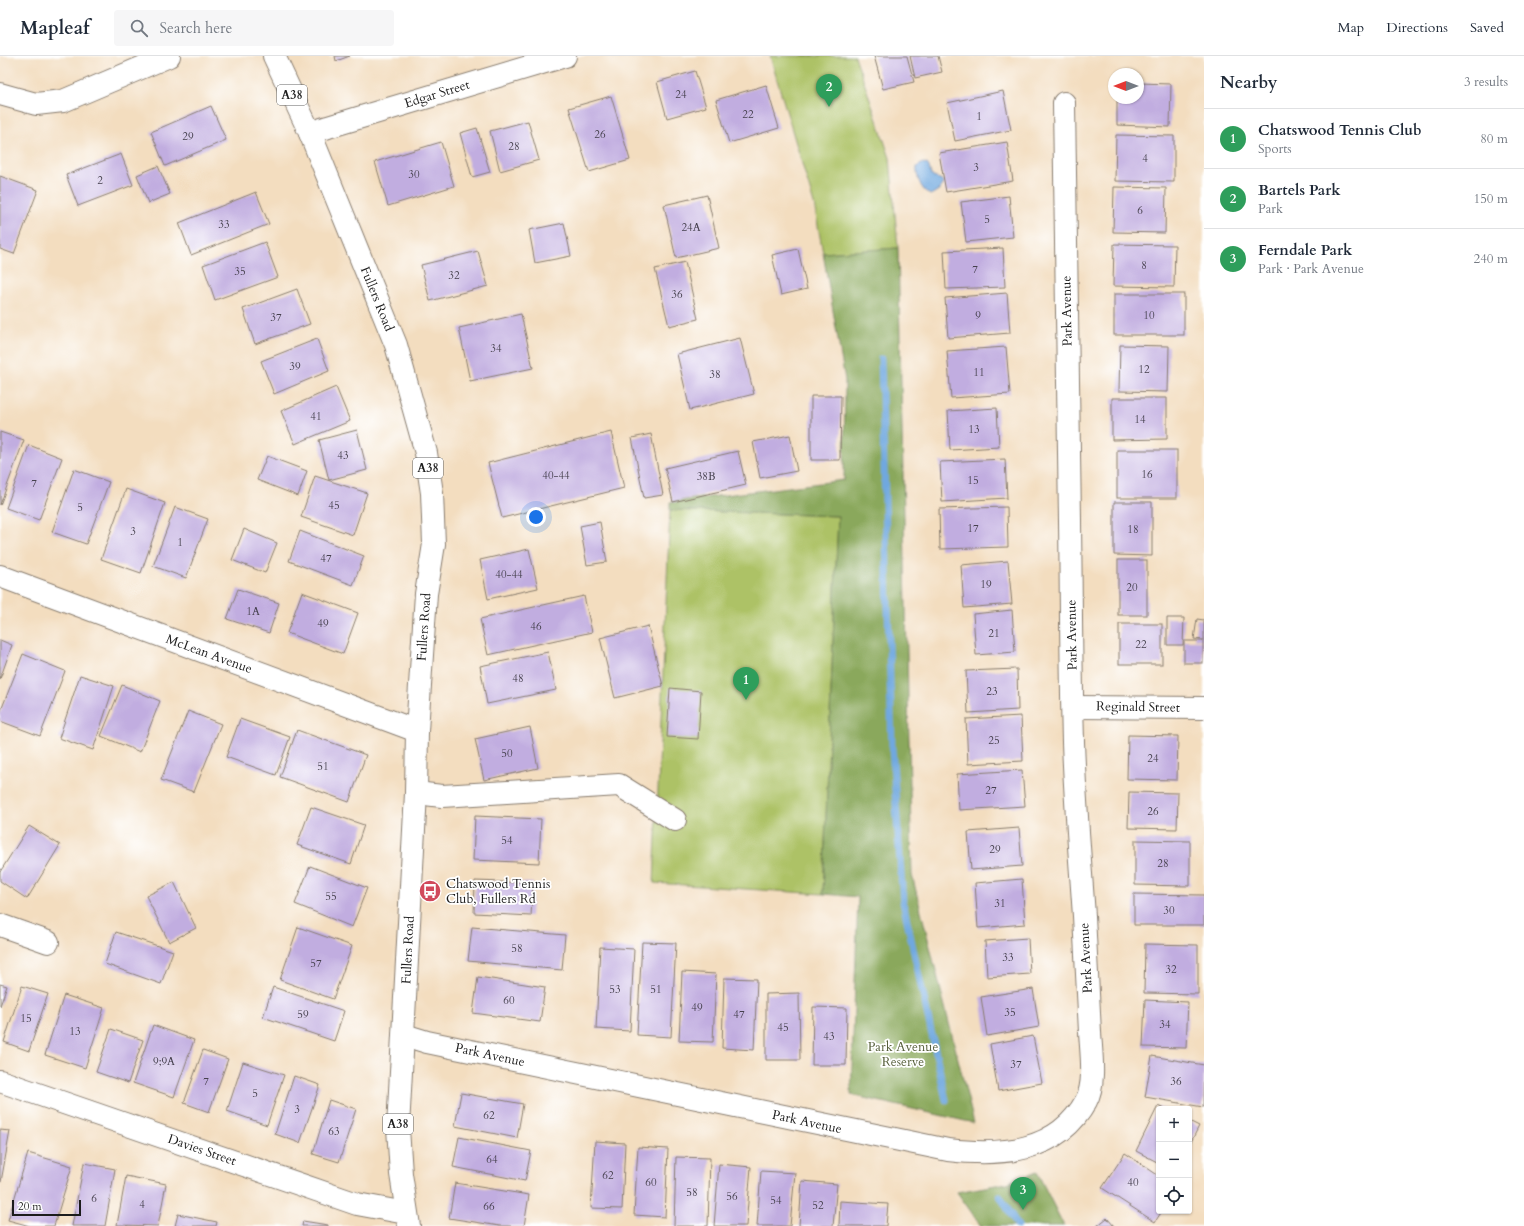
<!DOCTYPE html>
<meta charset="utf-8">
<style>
:root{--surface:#fff;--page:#f6f6f7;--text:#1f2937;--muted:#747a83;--line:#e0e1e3;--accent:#d1495b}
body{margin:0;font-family:Cardo,serif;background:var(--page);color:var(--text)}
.controls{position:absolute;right:12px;bottom:12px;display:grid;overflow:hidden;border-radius:4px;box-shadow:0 1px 3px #0004}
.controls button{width:36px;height:36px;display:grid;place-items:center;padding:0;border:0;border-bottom:1px solid var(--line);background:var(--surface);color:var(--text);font:20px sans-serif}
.compass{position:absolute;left:1108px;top:12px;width:36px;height:36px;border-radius:50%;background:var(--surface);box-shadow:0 1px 3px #0004;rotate:270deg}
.scale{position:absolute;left:12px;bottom:10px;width:69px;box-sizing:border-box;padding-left:4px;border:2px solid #1c1c1c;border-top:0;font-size:11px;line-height:14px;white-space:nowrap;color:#1c1c1c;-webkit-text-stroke:3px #fff;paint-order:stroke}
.you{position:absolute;left:536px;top:461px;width:14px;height:14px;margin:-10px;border:3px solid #fff;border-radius:50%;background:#1a73e8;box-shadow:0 0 0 6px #1a73e833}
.badge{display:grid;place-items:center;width:26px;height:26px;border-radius:50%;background:var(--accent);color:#fff;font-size:13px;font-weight:700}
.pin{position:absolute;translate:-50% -33px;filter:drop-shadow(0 1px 2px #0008)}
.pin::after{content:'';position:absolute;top:21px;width:14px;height:12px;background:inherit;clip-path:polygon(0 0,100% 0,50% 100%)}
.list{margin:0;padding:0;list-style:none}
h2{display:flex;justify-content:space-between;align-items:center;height:52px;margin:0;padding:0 16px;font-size:17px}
h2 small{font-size:13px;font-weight:400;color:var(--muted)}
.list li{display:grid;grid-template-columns:26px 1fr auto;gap:12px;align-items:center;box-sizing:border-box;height:60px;padding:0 16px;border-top:1px solid var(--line)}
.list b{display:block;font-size:15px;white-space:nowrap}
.list p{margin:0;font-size:13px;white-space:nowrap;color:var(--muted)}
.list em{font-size:13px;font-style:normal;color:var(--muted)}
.icon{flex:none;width:22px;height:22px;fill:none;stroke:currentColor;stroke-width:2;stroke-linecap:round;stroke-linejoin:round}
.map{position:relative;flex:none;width:1204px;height:1170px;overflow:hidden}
header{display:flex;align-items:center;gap:24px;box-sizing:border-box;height:56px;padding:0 20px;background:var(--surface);border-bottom:1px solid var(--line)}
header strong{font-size:19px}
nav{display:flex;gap:22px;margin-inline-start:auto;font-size:14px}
.search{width:280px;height:36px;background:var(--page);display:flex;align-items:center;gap:10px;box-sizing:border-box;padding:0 14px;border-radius:4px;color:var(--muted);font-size:15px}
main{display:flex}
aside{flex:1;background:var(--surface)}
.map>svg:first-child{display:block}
.green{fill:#adc266;stroke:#646f41}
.forest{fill:#8aa85b;stroke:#53623c}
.water{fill:#6fa8df;stroke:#46627e}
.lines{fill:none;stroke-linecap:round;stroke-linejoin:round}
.stream{stroke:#6fa8df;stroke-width:7}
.building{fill:#c1ade0}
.minor-casing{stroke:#887c6e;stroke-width:24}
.major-casing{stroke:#887c6e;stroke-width:24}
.minor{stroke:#fff;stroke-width:22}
.major{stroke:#fff;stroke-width:22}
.labels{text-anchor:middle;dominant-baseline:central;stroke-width:3.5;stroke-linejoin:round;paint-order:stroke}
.number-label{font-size:11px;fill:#45404d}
.shield{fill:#fff;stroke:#606060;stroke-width:1}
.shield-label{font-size:12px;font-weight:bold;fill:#1c1c1c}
.street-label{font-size:13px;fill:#1c1c1c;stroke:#fff}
.poi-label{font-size:13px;fill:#1c1c1c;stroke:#fff;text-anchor:start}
.park-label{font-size:13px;fill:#565e3a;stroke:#fff}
</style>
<header>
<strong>Mapleaf</strong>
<div class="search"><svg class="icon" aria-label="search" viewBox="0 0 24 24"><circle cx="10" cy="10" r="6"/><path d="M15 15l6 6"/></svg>Search here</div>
<nav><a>Map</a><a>Directions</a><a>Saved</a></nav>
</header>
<main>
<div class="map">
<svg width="1204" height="1170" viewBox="0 0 1204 1170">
<rect width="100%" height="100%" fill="#fff"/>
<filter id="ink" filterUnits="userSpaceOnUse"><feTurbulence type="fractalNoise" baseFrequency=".025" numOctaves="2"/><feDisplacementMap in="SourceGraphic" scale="8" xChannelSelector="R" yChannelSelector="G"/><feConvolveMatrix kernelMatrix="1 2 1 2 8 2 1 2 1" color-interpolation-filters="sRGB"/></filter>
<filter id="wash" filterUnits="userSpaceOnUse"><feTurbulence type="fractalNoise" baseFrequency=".012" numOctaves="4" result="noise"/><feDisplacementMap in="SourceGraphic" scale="16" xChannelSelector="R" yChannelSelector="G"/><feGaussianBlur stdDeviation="0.9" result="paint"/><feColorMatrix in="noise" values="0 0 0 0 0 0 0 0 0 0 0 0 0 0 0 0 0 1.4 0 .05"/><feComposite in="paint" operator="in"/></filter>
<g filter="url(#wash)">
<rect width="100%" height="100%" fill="#f3ddbf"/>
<g class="green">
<polygon points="770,0 855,0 890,102 898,192 823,197 814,148"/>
<polygon points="670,454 838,460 823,838 654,827"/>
</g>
<g class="forest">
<polygon points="898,192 912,819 974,1067 851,1039 858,841 823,838 838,460 670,454 670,446 844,424 845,324 823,197"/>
<polygon points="1037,1116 1064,1170 981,1170 957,1136 1007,1127"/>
</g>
<path class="water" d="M 923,107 L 927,108 L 929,111 L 931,119 C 934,122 937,122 940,123 C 950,128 935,137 930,139 C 921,134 916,121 917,111 Z"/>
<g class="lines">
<g class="stream">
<polyline points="881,303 892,692 903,846 946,1044"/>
<polyline points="1000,1140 1018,1170"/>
</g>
</g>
<g id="blocks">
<g class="building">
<polygon points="335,0 350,0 336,5"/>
<polygon points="874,0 907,0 914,26 883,33"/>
<polygon points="910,0 938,0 942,16 915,22"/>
<polygon points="695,15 706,51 667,62 657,26"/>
<polygon points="1138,27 1171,28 1170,71 1117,69 1117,42 1138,42"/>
<polygon points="766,29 779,72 729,87 716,44"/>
<polygon points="1003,35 1011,74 955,85 947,47"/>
<polygon points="611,40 630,104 589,116 569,52"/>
<polygon points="211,50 226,84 165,110 151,76"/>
<polygon points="528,65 539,104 500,115 490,75"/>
<polygon points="477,72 490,116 472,121 460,77"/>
<polygon points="1116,79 1174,80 1174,126 1115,125"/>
<polygon points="441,86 454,130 388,150 375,106"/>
<polygon points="1007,86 1013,125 946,136 939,97"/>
<polygon points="121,98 133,129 78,150 66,119"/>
<polygon points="158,110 170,138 148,147 137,119"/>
<polygon points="0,120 38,134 14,198 0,193"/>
<polygon points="1114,131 1166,132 1165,177 1113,176"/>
<polygon points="256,136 269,168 191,199 179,167"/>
<polygon points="707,139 719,192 676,202 664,149"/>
<polygon points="1009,140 1013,181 966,186 961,146"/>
<polygon points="564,167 571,200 535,207 529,174"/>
<polygon points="265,186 278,221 215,244 203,209"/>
<polygon points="1114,188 1175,189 1174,231 1113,230"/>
<polygon points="1003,192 1005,231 946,233 944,195"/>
<polygon points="798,193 807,233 781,239 772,199"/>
<polygon points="478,195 488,230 430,245 421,209"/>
<polygon points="685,206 698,263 669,270 655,213"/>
<polygon points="297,233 310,268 255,288 243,253"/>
<polygon points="1007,237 1010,277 948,282 945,242"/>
<rect x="1114" y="238" width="70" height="41"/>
<polygon points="521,258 533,312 470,325 459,272"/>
<polygon points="740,282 754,338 690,354 677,298"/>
<polygon points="317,283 329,315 274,338 261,305"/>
<polygon points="1120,289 1169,290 1168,336 1119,335"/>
<polygon points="1006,291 1010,338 951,342 947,295"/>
<polygon points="336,331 350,365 295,388 281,355"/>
<polygon points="811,340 841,340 840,404 811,404"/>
<polygon points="1112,342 1167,342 1167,383 1112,384"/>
<polygon points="997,352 999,391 950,394 948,355"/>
<polygon points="357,374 367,414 329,424 319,384"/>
<polygon points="0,376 24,384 0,449"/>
<polygon points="611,376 624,432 502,462 488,407"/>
<polygon points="651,378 663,439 644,442 632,382"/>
<polygon points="790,379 797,415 760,422 753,386"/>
<polygon points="29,389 62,402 39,464 6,452"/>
<rect x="1117" y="394" width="60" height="48"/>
<polygon points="738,395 746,429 673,446 665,412"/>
<polygon points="267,400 307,415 298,440 257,424"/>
<polygon points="1005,403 1007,442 942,446 940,406"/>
<polygon points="74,413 109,426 86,488 52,476"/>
<polygon points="315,420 367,437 353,479 301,461"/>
<polygon points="126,433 165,447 141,517 101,503"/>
<polygon points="1114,446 1152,446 1152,500 1114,499"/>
<polygon points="175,451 208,463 186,522 153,510"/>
<polygon points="1007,451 1008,491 940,493 939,453"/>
<polygon points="600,466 607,506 587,509 580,470"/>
<polygon points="244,473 277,487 265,517 232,504"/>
<polygon points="300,475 364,500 353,529 289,505"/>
<polygon points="529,493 538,532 488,543 480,504"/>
<rect x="1118" y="504" width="29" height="55"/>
<polygon points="1008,505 1012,548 964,552 961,509"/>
<polygon points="238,533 279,547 269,577 227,563"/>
<polygon points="302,536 358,557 343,598 287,577"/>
<polygon points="584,540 592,576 488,599 480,563"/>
<polygon points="1012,554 1015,596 976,599 973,558"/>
<polygon points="1167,562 1184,562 1183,589 1167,589"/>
<polygon points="1197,563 1204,564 1204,584 1194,583"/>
<rect x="1119" y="568" width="43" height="40"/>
<polygon points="648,570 663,630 615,642 600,582"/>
<polygon points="0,584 12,589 0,623"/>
<rect x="1184" y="585" width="19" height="22"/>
<polygon points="548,596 556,634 487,648 480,610"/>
<polygon points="23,598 65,615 40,680 0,665 0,657"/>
<polygon points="1017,613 1018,654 968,657 966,615"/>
<polygon points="80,619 114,630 93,694 59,682"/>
<polygon points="122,629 160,645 140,696 101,680"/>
<polygon points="670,632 701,635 698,683 667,681"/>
<polygon points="188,655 221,668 194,736 161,724"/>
<polygon points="1021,660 1023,705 968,708 966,663"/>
<polygon points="240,663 290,681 276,719 226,701"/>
<polygon points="530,671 538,712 484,724 475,683"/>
<polygon points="297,674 366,699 349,746 280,721"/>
<polygon points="1128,679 1178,680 1177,724 1127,723"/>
<polygon points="1022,714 1025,750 959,754 957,718"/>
<polygon points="1129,736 1178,737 1177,773 1128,772"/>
<polygon points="311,751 364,769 351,808 297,789"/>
<polygon points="475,760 541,763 539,807 473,804"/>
<polygon points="29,770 60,789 27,843 0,825 0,816"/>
<polygon points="1019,772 1022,810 971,814 968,776"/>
<polygon points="1135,784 1190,785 1190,830 1135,829"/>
<polygon points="310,810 367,832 352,871 295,848"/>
<polygon points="1022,823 1025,868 978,872 975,827"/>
<polygon points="475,825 533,827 531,860 474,857"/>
<polygon points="174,826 196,872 169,886 146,840"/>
<polygon points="1134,838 1204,839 1204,869 1134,869"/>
<polygon points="298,871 352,890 333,943 280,924"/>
<polygon points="472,871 565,879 562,914 468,905"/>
<polygon points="116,876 173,895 161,928 105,908"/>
<polygon points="1028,882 1030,918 987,921 985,885"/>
<polygon points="642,886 676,887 671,981 637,979"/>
<polygon points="1145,888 1198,889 1198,938 1144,937"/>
<polygon points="600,891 634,893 630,975 596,973"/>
<polygon points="682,916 716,918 713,986 679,985"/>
<polygon points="478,921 545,931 540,966 473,957"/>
<polygon points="724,922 757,923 754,994 722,992"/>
<polygon points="0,928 7,930 0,950"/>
<polygon points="22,930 48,938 29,995 4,986"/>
<polygon points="273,931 344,955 334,985 263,961"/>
<polygon points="1033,933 1039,971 987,980 981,941"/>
<polygon points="799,937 800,1004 766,1004 766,938"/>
<polygon points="64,939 104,952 85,1012 45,999"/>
<polygon points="1145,944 1188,946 1186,992 1143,991"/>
<polygon points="813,951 847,952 846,1009 812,1009"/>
<polygon points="153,969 194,984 174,1041 133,1027"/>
<polygon points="111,973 143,984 128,1027 96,1016"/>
<polygon points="1033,980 1042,1027 998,1035 990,988"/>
<polygon points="203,994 228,1003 209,1056 184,1047"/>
<polygon points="1152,1000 1204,1009 1203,1051 1145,1041"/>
<polygon points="243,1006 284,1019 267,1069 227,1055"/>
<polygon points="294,1020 320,1029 300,1087 275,1078"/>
<polygon points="461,1037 523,1048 517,1082 455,1070"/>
<polygon points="329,1044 356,1053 339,1106 313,1098"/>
<polygon points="1158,1050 1164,1053 1159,1053 1159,1107 1136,1095"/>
<polygon points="1189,1065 1199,1070 1189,1090"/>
<polygon points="0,1074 10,1075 1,1126 0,1126"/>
<polygon points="459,1081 531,1095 525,1125 453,1111"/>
<polygon points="595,1085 625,1087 622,1153 591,1152"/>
<polygon points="638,1091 668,1093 665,1161 634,1159"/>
<polygon points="28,1097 72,1110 54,1170 30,1170 8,1164"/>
<polygon points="1125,1097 1159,1120 1159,1155 1162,1155 1155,1166 1102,1132"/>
<polygon points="676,1101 710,1102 708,1170 674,1170"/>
<polygon points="84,1107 115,1113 105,1170 72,1170"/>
<polygon points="719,1108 751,1111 746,1170 714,1170"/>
<polygon points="761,1115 795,1117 790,1170 757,1170"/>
<polygon points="126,1120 166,1128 158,1170 117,1169"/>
<polygon points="802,1125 837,1128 833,1170 799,1170"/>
<polygon points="455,1127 529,1139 524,1170 500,1170 449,1162"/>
<polygon points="840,1145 888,1148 886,1170 839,1170"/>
<polygon points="178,1158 217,1166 216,1170 175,1170"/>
<polygon points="1107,1162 1114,1170 1097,1170"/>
<polygon points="303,1165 328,1169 328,1170 302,1170"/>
</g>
</g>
</g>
<g filter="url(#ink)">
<use href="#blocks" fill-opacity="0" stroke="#887c6e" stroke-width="1"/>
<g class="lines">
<g class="minor-casing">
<g id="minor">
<polyline points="0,38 36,48 63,45 169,0"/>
<polyline points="310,77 328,71 565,0"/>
<polyline points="0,520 417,675"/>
<polyline points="1073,651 1204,652"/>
<polyline points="416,737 442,740 619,729 675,764"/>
<polyline points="0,869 48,886"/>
<path d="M 404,979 L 427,986 L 948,1094 C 1001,1100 1058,1097 1086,1045 C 1096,1027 1091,996 1090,976 C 1088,937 1086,898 1084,860 C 1080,802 1075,744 1073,686 C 1071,612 1071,538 1070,465 C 1068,325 1066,186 1064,47"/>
<polyline points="0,1025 357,1148 406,1157"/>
</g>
</g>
<g class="major-casing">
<polyline id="major" points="274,0 310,77 396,289 426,397 432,437 434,488 426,538 417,675 416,737 398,1072 401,1118 409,1170"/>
</g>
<use href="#minor" class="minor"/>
<use href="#major" class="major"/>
</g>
</g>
<defs>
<g id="bus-disc" transform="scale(1.15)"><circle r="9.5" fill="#d1495b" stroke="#fff"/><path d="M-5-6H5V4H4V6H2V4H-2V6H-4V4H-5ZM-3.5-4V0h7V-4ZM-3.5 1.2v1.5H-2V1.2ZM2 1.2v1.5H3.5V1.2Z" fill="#fff"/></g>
</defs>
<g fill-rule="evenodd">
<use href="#bus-disc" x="430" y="835"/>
</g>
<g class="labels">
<g class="number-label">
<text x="681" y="38">24</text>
<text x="748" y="58">22</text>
<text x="979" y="60">1</text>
<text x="600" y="78">26</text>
<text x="188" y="80">29</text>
<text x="514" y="90">28</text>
<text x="1145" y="102">4</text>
<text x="976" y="111">3</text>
<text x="414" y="118">30</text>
<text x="100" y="124">2</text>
<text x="1140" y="154">6</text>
<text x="987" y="163">5</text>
<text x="224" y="168">33</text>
<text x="691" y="171">24A</text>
<text x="1144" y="209">8</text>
<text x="975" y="213">7</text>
<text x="240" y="215">35</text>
<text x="454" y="219">32</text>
<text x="677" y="238">36</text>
<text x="978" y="259">9</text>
<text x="1149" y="259">10</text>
<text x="276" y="261">37</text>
<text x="496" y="292">34</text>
<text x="295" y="310">39</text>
<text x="1144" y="313">12</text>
<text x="979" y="316">11</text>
<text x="715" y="318">38</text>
<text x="316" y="360">41</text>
<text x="1140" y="363">14</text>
<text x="974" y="373">13</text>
<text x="343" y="399">43</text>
<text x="1147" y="418">16</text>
<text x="556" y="419">40-44</text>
<text x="706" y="420">38B</text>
<text x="973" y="424">15</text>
<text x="34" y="427">7</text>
<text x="334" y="449">45</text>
<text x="80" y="451">5</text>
<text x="973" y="472">17</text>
<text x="1133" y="473">18</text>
<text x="133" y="475">3</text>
<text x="180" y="486">1</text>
<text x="326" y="502">47</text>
<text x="509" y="518">40-44</text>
<text x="986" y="528">19</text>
<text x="1132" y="531">20</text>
<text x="253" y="555">1A</text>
<text x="323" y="567">49</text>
<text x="536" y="570">46</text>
<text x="994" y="577">21</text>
<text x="1141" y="588">22</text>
<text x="518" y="622">48</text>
<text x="992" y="635">23</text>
<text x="994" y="684">25</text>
<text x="507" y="697">50</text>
<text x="1153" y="702">24</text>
<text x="323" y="710">51</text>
<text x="991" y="734">27</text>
<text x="1153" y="755">26</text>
<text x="507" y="784">54</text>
<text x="995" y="793">29</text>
<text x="1163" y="807">28</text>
<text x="331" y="840">55</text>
<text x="1000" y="847">31</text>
<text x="1169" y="854">30</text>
<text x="517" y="892">58</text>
<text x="1008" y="901">33</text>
<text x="316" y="907">57</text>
<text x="1171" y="913">32</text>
<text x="615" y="933">53</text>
<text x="656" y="933">51</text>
<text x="509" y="944">60</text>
<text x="697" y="951">49</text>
<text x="1010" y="956">35</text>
<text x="303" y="958">59</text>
<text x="739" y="958">47</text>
<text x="26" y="962">15</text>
<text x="1165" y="968">34</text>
<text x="783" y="971">45</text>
<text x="75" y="975">13</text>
<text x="829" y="980">43</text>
<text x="164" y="1005">9;9A</text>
<text x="1016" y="1008">37</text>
<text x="206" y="1025">7</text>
<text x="1176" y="1025">36</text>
<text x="255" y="1037">5</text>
<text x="297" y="1053">3</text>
<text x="489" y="1059">62</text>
<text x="334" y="1075">63</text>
<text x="492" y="1103">64</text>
<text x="608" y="1119">62</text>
<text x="651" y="1126">60</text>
<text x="1133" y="1126">40</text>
<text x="692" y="1136">58</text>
<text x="732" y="1140">56</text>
<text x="94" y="1142">6</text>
<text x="776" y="1144">54</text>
<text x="142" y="1148">4</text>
<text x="818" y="1149">52</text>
<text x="489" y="1150">66</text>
</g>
<g class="shield">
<rect x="277" y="29" width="30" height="20" rx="3"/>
<rect x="413" y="402" width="30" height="20" rx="3"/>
<rect x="383" y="1058" width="30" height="20" rx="3"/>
</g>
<g class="shield-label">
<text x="292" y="39">A38</text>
<text x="428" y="412">A38</text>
<text x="398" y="1068">A38</text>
</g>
<g class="street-label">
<text transform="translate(437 38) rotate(-17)">Edgar Street</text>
<text transform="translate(377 243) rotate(68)">Fullers Road</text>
<text transform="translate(1067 255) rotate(-91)">Park Avenue</text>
<text transform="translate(424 571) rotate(-86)">Fullers Road</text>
<text transform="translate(1072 579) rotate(-91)">Park Avenue</text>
<text transform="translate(209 598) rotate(20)">McLean Avenue</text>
<text transform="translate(1138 651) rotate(1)">Reginald Street</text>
<text transform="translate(408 894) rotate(-87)">Fullers Road</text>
<text transform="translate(1086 902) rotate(-93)">Park Avenue</text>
<text transform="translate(490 999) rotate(12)">Park Avenue</text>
<text transform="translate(807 1066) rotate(12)">Park Avenue</text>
<text transform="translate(202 1094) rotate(19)">Davies Street</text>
</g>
<g class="poi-label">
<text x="446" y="828">Chatswood Tennis<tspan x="446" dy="15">Club, Fullers Rd</tspan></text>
</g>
<g class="park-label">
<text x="903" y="991">Park Avenue<tspan x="903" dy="15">Reserve</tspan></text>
</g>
</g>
</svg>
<div class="controls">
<button>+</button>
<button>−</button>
<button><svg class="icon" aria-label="locate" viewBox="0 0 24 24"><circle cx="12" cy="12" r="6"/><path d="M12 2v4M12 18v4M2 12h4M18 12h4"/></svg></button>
</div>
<svg class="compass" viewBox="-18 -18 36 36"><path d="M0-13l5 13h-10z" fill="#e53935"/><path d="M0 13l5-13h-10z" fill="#747a83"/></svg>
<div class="scale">20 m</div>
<div class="you"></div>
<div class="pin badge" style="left:746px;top:644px;background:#2e9e5b">1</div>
<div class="pin badge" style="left:829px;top:51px;background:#2e9e5b">2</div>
<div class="pin badge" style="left:1023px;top:1154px;background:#2e9e5b">3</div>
</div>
<aside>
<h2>Nearby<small>3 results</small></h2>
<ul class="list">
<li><span class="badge" style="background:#2e9e5b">1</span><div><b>Chatswood Tennis Club</b><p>Sports</p></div><em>80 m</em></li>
<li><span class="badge" style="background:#2e9e5b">2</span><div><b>Bartels Park</b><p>Park</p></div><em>150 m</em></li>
<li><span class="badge" style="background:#2e9e5b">3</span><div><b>Ferndale Park</b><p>Park · Park Avenue</p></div><em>240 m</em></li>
</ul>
</aside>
</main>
